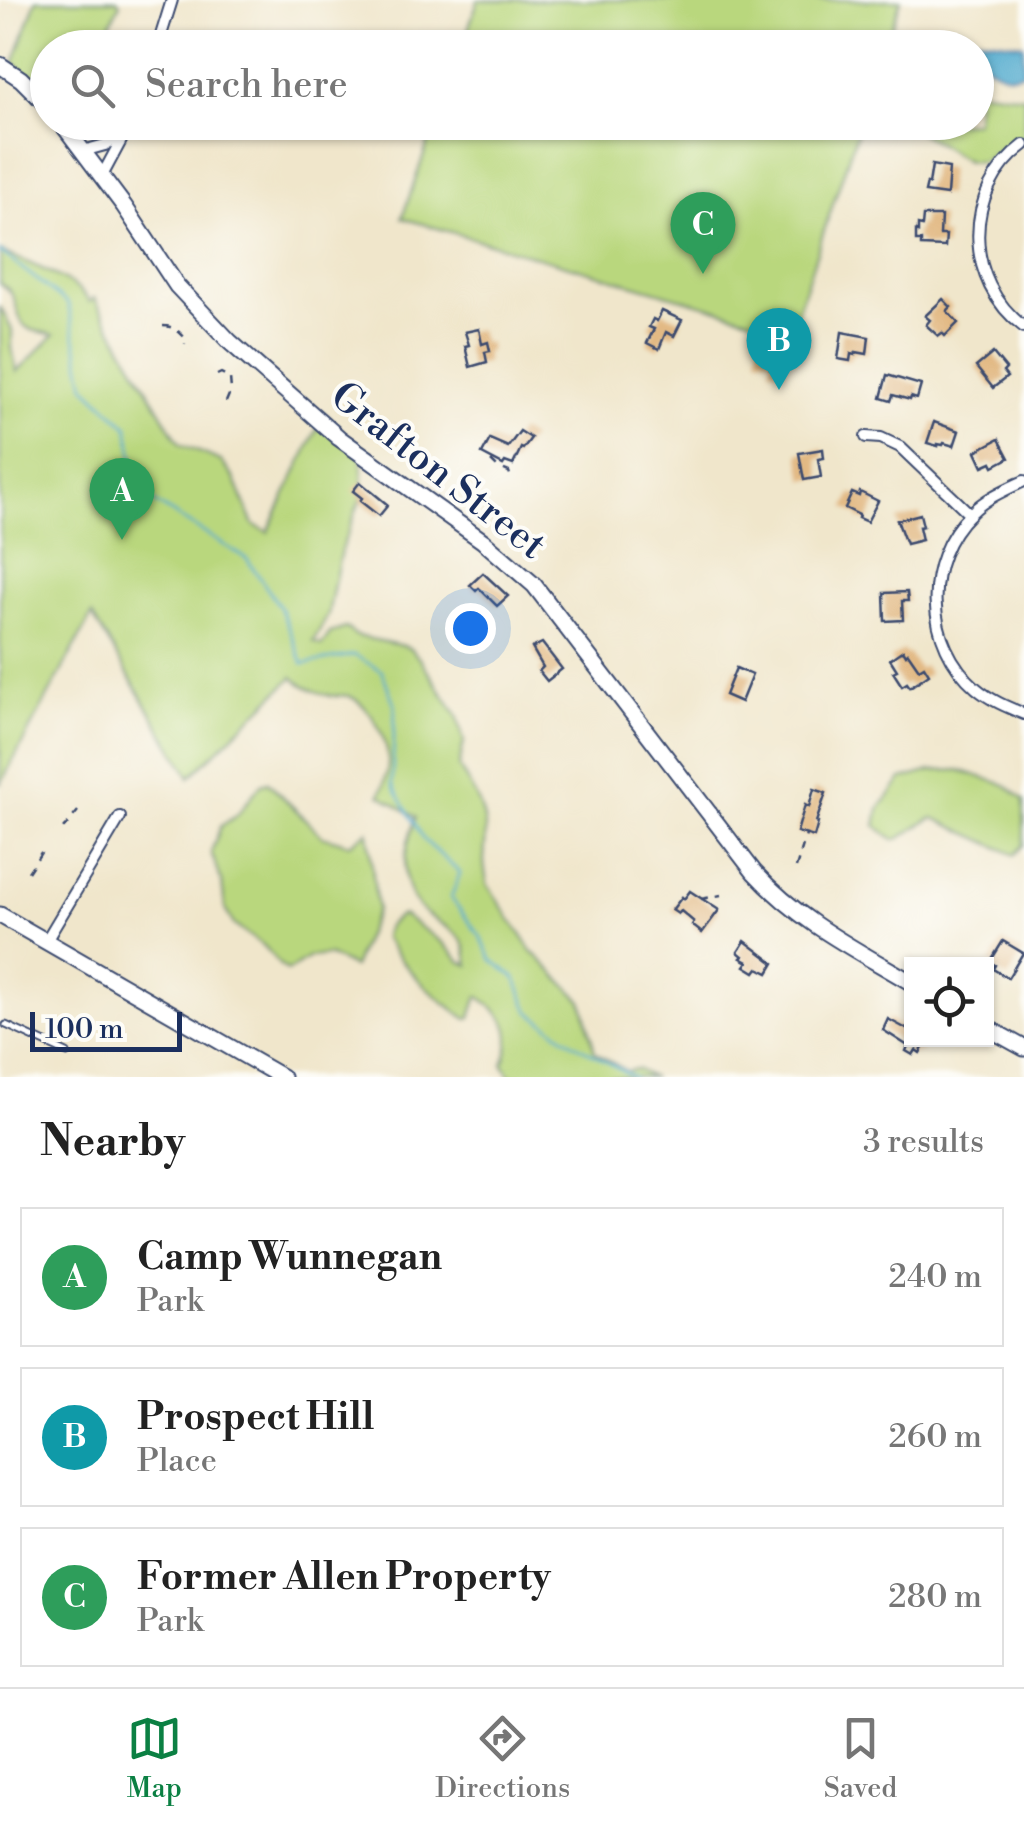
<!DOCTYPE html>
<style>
:root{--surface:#fff;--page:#f2f2f2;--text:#222;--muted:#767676;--line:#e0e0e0;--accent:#0b8043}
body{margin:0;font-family:"Libre Bodoni",serif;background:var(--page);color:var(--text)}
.controls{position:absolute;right:30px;bottom:30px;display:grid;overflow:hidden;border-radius:0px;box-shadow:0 2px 8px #0004}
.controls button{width:90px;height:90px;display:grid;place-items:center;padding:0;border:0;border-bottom:2px solid var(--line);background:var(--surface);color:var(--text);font:50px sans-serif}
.scale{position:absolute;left:30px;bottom:25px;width:152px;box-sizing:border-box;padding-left:10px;border:5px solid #1b2f5e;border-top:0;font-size:28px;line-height:35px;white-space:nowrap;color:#1b2f5e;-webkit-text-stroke:8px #fdfcf7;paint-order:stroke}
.you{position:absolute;left:470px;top:628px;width:35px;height:35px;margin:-25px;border:8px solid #fff;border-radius:50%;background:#1a73e8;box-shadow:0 0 0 15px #1a73e833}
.badge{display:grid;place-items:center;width:65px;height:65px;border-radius:50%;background:var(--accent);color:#fff;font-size:32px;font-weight:700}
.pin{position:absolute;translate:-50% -82px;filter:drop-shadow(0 2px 5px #0008)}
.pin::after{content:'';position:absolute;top:52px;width:35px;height:30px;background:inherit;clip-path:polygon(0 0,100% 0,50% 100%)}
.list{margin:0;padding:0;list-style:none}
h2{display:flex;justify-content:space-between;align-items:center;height:130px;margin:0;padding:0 40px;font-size:42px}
h2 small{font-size:32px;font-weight:400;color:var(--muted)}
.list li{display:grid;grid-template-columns:65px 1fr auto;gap:30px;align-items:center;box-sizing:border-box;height:140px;margin:0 20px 20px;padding:0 20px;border:2px solid var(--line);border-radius:0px}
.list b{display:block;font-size:38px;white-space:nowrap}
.list p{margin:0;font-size:32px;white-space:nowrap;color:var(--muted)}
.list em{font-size:32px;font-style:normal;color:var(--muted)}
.icon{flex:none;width:55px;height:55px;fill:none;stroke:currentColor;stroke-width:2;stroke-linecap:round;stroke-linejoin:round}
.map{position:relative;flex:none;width:1024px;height:1077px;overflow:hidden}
.search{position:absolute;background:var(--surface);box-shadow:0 2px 8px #0004;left:30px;right:30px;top:30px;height:110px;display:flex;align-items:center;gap:25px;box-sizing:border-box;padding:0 35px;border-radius:55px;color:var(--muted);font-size:38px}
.sheet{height:610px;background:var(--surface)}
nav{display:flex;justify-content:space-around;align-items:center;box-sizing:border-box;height:140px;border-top:2px solid var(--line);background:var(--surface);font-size:28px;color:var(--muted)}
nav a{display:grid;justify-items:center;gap:5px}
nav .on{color:var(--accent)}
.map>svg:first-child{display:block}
.green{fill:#b9d77d;stroke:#6a836e;stroke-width:2.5}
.water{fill:#51aace;stroke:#366c96;stroke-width:2.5}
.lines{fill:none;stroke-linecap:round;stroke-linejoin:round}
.stream{stroke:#51aace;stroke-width:2.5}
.building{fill:#e2b984}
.lane-casing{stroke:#3b4a6e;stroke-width:9}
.street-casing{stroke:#3b4a6e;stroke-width:14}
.secondary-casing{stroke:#3b4a6e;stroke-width:19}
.primary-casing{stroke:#3b4a6e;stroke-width:19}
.path{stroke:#3b4a6e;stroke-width:2.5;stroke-dasharray:8 8;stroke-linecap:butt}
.lane{stroke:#fff;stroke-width:5}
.street{stroke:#fff;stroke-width:10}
.secondary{stroke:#fff;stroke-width:15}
.primary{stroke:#fff;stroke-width:15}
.labels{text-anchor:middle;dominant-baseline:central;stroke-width:8;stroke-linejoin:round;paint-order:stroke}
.street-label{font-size:40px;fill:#1b2f5e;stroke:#fdfcf7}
</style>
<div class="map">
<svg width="1024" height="1077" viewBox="0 0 1024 1077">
<rect width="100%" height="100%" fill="#fdfcf7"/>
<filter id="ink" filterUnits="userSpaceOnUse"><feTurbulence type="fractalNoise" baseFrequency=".01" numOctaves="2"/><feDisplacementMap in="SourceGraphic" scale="20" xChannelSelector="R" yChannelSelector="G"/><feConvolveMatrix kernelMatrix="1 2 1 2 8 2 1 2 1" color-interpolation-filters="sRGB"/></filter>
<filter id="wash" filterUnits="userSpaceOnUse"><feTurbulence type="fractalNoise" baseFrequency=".0048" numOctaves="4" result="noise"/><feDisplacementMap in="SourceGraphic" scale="40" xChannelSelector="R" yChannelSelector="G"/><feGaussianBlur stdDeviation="2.25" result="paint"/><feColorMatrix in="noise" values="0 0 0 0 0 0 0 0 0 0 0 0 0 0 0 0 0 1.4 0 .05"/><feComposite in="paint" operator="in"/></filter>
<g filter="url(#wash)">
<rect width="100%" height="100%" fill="#f0e6cb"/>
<g class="green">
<polygon points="36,0 117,0 120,3 100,47 48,48 47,96 14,63"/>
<polygon points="478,0 901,0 885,47 462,47"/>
<polygon points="977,90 1024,96 1024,135 981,162 967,161 904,123 976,122"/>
<polygon points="435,123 435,122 860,123 791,330 402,218"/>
<path d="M 0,251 C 24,262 77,279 89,302 L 94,298 L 180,444 L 221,461 L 234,478 L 254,525 L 268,532 L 324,414 L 361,450 L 363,486 L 361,498 L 341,550 L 328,615 L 313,642 L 322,645 L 330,633 L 346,628 L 357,636 L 404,646 L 412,650 L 422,662 L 457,715 L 464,741 L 459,767 C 468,783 480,800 484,819 C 487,832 485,846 484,860 C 484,868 486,875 487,884 L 532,951 L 582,1001 L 595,1052 L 626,1071 L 637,1069 L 651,1077 L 511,1077 L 503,1064 C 517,1031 506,1015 478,996 L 471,1017 L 467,1019 C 435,998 406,970 384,938 C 384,928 393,918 403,915 L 443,943 L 460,961 L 469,965 C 467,958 466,947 463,942 C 455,929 436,922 425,913 C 396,888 404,848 416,817 L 380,795 C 385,783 389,769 388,756 C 385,736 371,706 351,697 C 344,694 336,697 328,695 C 317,693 301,685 293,677 L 190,777 L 92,615 L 0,785 L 0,306 L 12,330 L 12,348 L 17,372 L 54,335 C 45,331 31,333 24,325 C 13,312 19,292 0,284 Z"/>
<path d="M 959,770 L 1006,785 L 1024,800 L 1024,845 L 1015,855 L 934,818 C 923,820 909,835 895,840 L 876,826 L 879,809 L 902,779 L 931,771 Z"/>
<polygon points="268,782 322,836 350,844 368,831 377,909 353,967 328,955 309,957 288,971 279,964 265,947 234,925 225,909 222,883 211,852 221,826 237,815 261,784"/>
</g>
<path class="water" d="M 970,37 L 1023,44 L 1024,72 C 1006,81 992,68 977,59 L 976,48 L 963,46 L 964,39 Z"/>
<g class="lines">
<polyline class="stream" points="0,251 68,304 85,386 128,427 139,493 247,559 280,607 303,664 354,655 382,671 395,706 392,784 424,840 460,873 451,898 480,936 492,960 515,977 530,1012 570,1041 634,1077"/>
</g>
<g id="blocks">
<g class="building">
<polygon points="932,165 949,168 947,195 925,192 927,183 929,184"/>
<polygon points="923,216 941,216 940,235 946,235 945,247 921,246 921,241 916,241 916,231 918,232 918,225 922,226"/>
<polygon points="943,299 951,307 947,311 958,323 945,336 942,333 938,336 926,325 930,320 925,316"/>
<polygon points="662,311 682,320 674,336 666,332 659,349 647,343 654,329 649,327 653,319 657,321"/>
<polygon points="479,329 482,344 488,342 490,351 485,352 487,362 470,367 465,346 469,345 465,332"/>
<polygon points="760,330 771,331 770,338 792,343 791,350 787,350 784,370 770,369 772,359 757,357"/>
<polygon points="842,332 869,337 867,354 856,352 855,355 851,354 850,361 838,359"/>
<polygon points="993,353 1006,369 1003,372 1007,377 993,388 976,367"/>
<polygon points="887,375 921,385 917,399 911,397 910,400 893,395 891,401 881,398"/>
<polygon points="934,422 959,431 954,446 944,443 943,445 938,444 938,446 927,443"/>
<polygon points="520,431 531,438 523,449 521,448 513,465 505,462 503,465 482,454 490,439 508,447"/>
<polygon points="999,439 1009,458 994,466 992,462 983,466 976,451"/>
<polygon points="823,449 824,458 818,459 821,477 804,480 799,453"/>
<polygon points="360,482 388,505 379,516 360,501 362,498 353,491"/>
<polygon points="860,492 878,501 867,522 858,518 859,515 845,508 852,493 859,496"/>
<polygon points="920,514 923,526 919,527 922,540 906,544 897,520"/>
<polygon points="483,573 508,596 497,606 479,588 476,591 470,585"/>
<polygon points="907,592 908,601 902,601 903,620 885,621 884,593"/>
<polygon points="542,643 562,669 547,681 539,671 543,667 532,648"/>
<polygon points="903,650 906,655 908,653 919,669 924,666 929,674 910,687 907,683 902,686 893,672 897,670 890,659"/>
<polygon points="736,668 752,675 741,702 725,695"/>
<polygon points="814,789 826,793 816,822 818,823 814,837 797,832 805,805 809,807"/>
<polygon points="690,891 719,910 702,933 692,925 694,922 681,911 678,914 672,910 682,897 684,899"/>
<polygon points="745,941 774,963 768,973 758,968 755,972 745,966 748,962 741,958 743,956 738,952"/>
<polygon points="1003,941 1023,953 1008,978 993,969 995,965 990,962"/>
<polygon points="888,1019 912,1032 912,1040 920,1040 926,1043 920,1053 916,1050 913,1055 906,1051 908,1046 883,1030"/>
</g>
</g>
</g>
<g filter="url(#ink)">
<use href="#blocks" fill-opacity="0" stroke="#3b4a6e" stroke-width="2.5"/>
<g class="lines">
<g class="lane-casing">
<polyline id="lane" points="6,1025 67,1053"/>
</g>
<g class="street-casing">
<g id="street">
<polyline points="157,48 172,0"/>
<path d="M 1024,145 C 962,191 964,282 1024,327"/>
<polyline points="83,151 105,145 119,136"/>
<polyline points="102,176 131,122"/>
<polyline points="866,437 881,438 900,447 970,514"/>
<path d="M 1024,481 C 1005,490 986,498 971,513 C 922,561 924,643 976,688 C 990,700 1007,707 1024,714"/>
<polyline points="46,941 120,817"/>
</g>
</g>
<g class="secondary-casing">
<g id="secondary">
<polyline points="0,65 21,79 48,106"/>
<path d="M 61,122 L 124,206 L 177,286 L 230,342 L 339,438 L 483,541 L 534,585 L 754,872 C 800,922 853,948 912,983"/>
<polyline points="986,1027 1024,1048"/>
</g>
</g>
<g class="primary-casing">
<polyline id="primary" points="0,915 282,1077"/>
</g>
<g class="path">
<path d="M 163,326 C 173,326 179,331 186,339 L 185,344"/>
<polyline points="217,375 221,373 230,378 231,390 226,402"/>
<polyline points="491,461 497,467 509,472 512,480"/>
<polyline points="63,827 64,828 78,811"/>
<polyline points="796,868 806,835"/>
<polyline points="28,872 42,851"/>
<polyline points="701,899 721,895"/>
</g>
<use href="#lane" class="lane"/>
<use href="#street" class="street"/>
<use href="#secondary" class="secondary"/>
<use href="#primary" class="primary"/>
</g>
</g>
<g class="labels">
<g class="street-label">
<text transform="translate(438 471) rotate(38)">Grafton Street</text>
</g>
</g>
</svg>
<div class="controls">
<button><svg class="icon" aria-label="locate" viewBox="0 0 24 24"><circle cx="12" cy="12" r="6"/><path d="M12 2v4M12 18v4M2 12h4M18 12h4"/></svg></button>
</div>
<div class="scale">100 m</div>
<div class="you"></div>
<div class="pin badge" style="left:122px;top:540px;background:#2e9e5b">A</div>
<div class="pin badge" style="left:779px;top:390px;background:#0f9aa8">B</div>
<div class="pin badge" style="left:703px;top:274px;background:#2e9e5b">C</div>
<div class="search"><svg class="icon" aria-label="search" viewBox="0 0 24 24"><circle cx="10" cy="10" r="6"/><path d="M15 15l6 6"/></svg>Search here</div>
</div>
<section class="sheet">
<h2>Nearby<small>3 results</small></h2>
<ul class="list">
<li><span class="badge" style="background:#2e9e5b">A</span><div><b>Camp Wunnegan</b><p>Park</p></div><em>240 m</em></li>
<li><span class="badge" style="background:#0f9aa8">B</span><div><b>Prospect Hill</b><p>Place</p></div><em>260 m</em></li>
<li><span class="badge" style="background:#2e9e5b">C</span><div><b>Former Allen Property</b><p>Park</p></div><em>280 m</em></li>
</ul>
</section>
<nav>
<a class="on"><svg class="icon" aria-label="map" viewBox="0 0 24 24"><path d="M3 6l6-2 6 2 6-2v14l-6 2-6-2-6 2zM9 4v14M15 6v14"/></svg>Map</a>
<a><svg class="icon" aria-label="directions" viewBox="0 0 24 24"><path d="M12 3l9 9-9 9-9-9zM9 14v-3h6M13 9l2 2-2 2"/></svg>Directions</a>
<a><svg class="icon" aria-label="saved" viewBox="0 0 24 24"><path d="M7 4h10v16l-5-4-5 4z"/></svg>Saved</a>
</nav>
